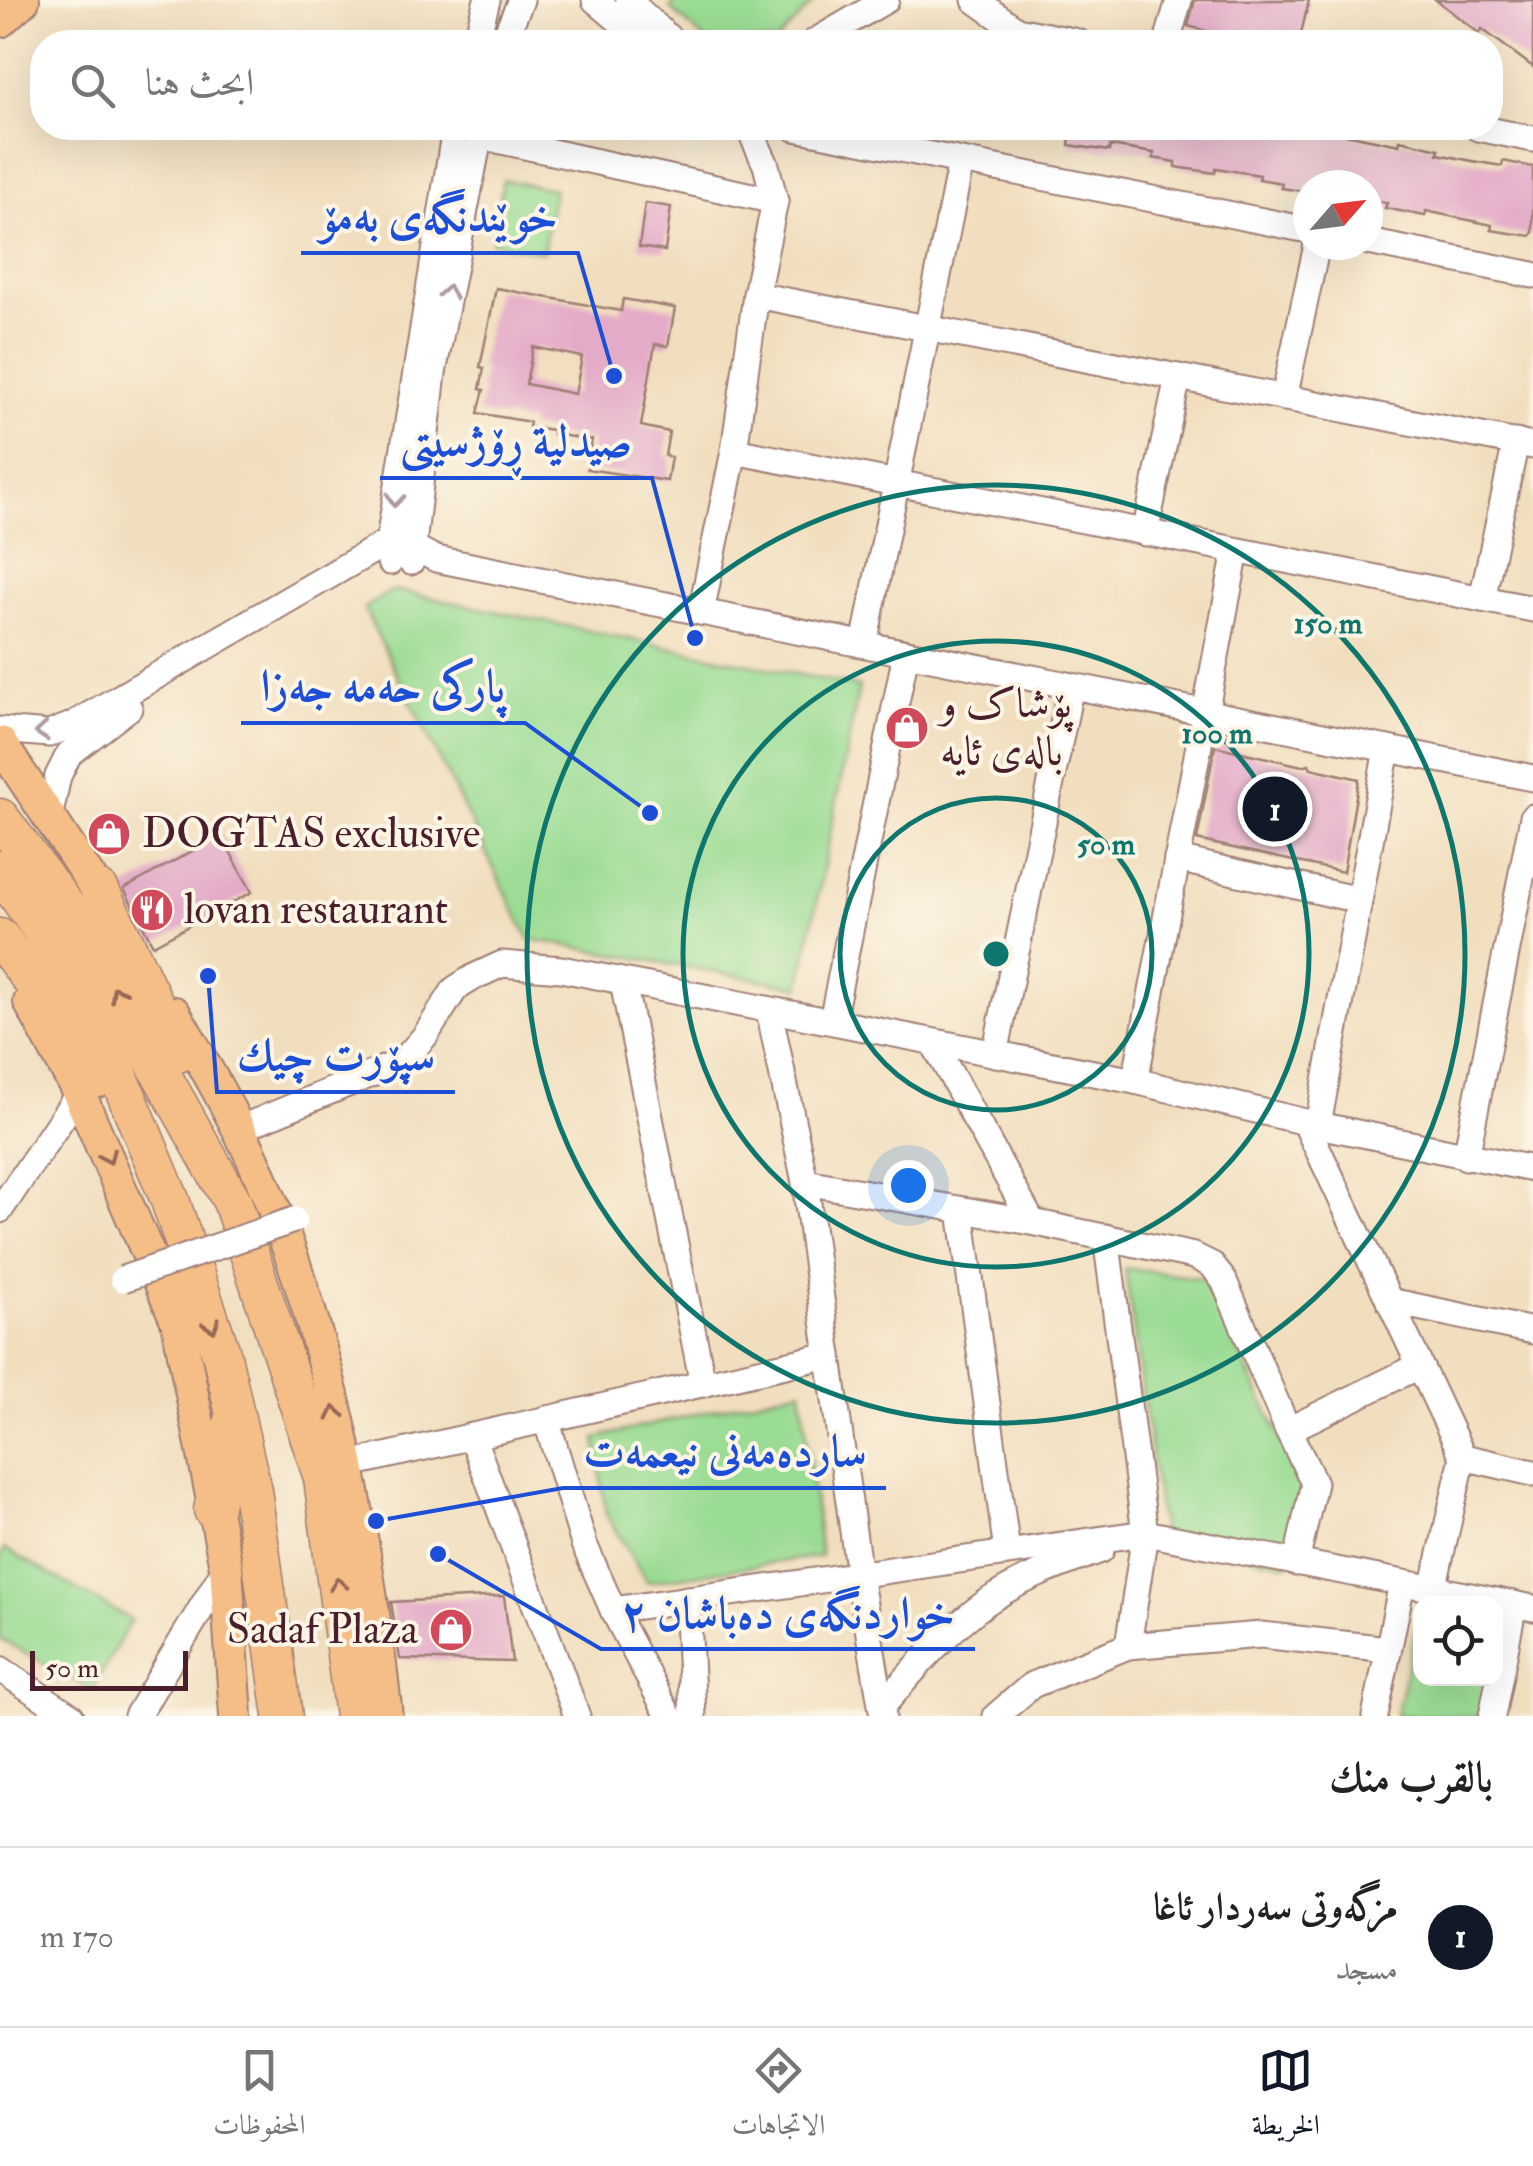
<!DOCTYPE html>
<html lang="ar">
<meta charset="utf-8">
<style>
:root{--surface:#fff;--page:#f6f6f6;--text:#222;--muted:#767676;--line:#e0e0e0;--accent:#111827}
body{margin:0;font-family:"IM FELL Double Pica",Amiri,serif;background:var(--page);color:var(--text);direction:rtl}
.controls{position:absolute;right:30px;bottom:30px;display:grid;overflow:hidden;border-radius:20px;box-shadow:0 10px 40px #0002}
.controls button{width:90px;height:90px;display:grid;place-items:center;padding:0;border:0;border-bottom:2px solid var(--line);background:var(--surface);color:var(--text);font:50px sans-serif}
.compass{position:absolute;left:1293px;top:170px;width:90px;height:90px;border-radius:50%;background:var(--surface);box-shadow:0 10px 40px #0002;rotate:62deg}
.scale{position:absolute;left:30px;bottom:25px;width:158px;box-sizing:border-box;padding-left:10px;border:5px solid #4a1f2b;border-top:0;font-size:28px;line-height:35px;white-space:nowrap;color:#4a1f2b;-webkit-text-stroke:8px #fcf5e5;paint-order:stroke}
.you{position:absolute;left:908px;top:1185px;width:35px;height:35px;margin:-25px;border:8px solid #fff;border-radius:50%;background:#1a73e8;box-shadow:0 0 0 15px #1a73e833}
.badge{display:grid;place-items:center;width:65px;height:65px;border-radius:50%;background:var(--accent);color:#fff;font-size:32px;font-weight:700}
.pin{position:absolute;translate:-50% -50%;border:5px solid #fff;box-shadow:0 2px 10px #0006}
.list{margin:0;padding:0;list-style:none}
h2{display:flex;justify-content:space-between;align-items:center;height:130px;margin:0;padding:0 40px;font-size:42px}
h2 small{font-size:32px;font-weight:400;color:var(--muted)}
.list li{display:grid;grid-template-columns:65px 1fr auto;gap:30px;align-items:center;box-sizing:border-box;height:180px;padding:0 40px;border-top:2px solid var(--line)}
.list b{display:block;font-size:38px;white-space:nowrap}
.list p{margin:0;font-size:32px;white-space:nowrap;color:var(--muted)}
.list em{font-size:32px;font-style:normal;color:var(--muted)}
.icon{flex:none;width:55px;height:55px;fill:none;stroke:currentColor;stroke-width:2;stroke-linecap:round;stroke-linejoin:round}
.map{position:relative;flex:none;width:1533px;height:1716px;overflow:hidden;direction:ltr}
.search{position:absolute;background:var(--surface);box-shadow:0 10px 40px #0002;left:30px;right:30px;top:30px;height:110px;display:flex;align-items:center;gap:25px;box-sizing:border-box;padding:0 35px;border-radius:40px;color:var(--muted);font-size:38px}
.sheet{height:310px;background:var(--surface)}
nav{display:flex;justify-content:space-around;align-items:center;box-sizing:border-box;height:140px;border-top:2px solid var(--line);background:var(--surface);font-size:28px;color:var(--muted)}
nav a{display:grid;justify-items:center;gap:5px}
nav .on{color:var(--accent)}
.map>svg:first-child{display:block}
.green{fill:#9adc93;stroke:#727e5f;stroke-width:2.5}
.building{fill:#e4abc8;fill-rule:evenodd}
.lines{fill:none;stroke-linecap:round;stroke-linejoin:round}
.minor-casing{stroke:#9e7e74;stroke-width:29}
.major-casing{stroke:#9e7e74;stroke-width:36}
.highway-casing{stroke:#9e7e74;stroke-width:41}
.minor{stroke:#fff;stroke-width:25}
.major{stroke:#f6be87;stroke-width:32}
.highway{stroke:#f6be87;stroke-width:38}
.minor-bridge-casing{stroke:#9e7e74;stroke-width:29;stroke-linecap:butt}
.minor-bridge{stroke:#fff;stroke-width:25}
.oneway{stroke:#ae9aa0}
.oneway2{stroke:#976754}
.ring{fill:none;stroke:#0f766e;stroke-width:5}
.labels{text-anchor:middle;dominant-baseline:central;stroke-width:8;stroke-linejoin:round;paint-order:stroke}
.poi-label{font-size:42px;fill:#4a1f2b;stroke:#fcf5e5;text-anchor:start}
.centre{fill:#0f766e;stroke:#fcf5e5;stroke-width:5}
.ring-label{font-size:30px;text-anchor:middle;font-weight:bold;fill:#0f766e;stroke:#fcf5e5;stroke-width:8;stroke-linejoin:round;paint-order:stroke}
.leader{fill:none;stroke:#1d4ed8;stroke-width:4}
.callout-dot{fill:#1d4ed8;stroke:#fcf5e5;stroke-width:4}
.callout-label{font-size:45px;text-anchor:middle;font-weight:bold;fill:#1d4ed8;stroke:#fcf5e5;stroke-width:8;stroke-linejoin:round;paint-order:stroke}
</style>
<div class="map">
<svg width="1533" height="1716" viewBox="0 0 1533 1716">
<rect width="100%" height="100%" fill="#fcf5e5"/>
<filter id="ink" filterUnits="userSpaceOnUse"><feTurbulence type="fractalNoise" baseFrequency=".01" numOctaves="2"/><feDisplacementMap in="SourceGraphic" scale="20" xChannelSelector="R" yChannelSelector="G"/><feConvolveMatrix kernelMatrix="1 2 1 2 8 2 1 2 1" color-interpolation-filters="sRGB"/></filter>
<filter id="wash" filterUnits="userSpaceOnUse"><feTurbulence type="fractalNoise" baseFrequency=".0048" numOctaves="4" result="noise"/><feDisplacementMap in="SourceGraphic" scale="40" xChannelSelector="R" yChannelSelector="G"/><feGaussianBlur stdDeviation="2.25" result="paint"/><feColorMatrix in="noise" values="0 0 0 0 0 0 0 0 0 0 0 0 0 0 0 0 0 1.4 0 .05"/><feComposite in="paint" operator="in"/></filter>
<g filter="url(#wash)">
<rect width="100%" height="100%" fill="#f1debe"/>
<g class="green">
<polygon points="677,0 816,0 776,42 707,42 670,8"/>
<polygon points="503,180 554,189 543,252 492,243"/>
<polygon points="393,590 859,687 800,987 529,939 364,608"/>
<polygon points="1125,1268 1204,1279 1304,1487 1288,1564 1163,1540"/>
<polygon points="801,1389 821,1556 647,1582 606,1514 596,1438"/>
<polygon points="5,1549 131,1620 92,1690 0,1639 0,1558"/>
<polygon points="1417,1623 1420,1624 1420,1678 1489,1679 1482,1716 1396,1716"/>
</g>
<g id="blocks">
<g class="building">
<polygon points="1195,0 1309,0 1299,42 1223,42 1224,36 1188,26"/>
<polygon points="1436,0 1533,0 1533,67 1482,29 1479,33"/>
<polygon points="1071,128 1331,128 1331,131 1399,145 1400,140 1439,149 1438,154 1472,161 1502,166 1503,161 1533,167 1533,232 1531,236 1510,233 1491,230 1492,225 1426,211 1425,216 1385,208 1387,203 1368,199 1368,185 1308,185 1308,192 1281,188 1282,183 1259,179 1260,175 1216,168 1215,173 1176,167 1176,162 1153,158 1154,153 1110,146 1109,151 1069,145"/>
<polygon points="645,203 671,207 665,251 639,247"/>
<path d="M 496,288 L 621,311 L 623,299 L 675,308 L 668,346 L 655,344 L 641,426 L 669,432 L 665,456 L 671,457 L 667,481 L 587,469 L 592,440 L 553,434 L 554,430 L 529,427 L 530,422 L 478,413 L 484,390 L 480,389 L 484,368 L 480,367 ZM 533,347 L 582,357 L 575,394 L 526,384 Z"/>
<polygon points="1215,746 1302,766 1309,764 1311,768 1359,779 1343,872 1197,840"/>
<polygon points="221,835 252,892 153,945 124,889"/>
<polygon points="504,1596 512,1662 400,1659 391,1602"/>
</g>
</g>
</g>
<g filter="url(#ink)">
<use href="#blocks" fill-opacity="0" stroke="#9e7e74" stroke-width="2.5"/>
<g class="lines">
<g class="minor-casing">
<g id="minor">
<polyline points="595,0 644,42"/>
<polyline points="628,0 673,42"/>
<polyline points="975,0 1017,30 1078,42"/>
<polyline points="476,42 487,0"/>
<polyline points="503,42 521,0"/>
<polyline points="814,42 886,0"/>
<polyline points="1167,42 1179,0"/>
<polyline points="795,128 1308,230"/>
<polyline points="1478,128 1533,139"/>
<polyline points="479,136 775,201"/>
<polyline points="1368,242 1533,275"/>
<polyline points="756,295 1533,446"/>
<polyline points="1284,398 1317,245"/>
<polyline points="734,451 1533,609"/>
<polyline points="1145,533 1178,377"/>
<polyline points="390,562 389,541 455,128"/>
<polyline points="411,562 433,373 481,128"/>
<polyline points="1482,599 1516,442"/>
<polyline points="701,612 734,451 756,295 775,201 766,165 749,128"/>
<polyline points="864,644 961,161"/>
<polyline points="0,730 49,734 72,725 389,541 413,547 436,559 1533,778"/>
<polyline points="50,814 58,776 69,754 129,708"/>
<polyline points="1177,859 1359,900"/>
<polyline points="623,982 703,1384"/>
<polyline points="769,1010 805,1182 859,1575 883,1716"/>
<polyline points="832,1021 906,653"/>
<polyline points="934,1044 1032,1222"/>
<polyline points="995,1054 1071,686"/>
<polyline points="1135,1081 1236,551"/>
<polyline points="1305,1122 1463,1457 1433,1589"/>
<polyline points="1318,1125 1387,749"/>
<polyline points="239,1129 393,1065 410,1053 425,1036 455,989 474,977 502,964 561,969 1135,1081 1318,1125 1533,1169"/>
<polyline points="1466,1157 1533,817"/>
<polyline points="805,1182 1032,1222 1194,1256 1212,1265 1224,1281 1288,1430 1314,1483 1296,1563"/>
<polyline points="0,1210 79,1093"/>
<polyline points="961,1210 1007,1552"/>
<polyline points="1106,1237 1145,1533 1128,1646"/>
<polyline points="1389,1301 1533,1331"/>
<polyline points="546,1419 584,1544 613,1610 669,1716"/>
<polyline points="1288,1430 1419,1366"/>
<polyline points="472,1436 577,1716"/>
<polyline points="1463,1457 1533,1473"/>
<polyline points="346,1465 829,1355"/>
<polyline points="687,1599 693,1716"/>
<polyline points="613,1610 1145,1533 1533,1608"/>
<polyline points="0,1669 71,1716"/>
<path d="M 882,1707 C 914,1669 946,1631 987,1602 C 1022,1578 1062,1564 1101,1550"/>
<polyline points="137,1716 226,1567"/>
<polyline points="996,1716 1032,1685 1128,1646 1261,1635 1388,1649"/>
<polyline points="1375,1716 1402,1583"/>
<polyline points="1492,1716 1514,1604"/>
</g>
</g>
<g class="major-casing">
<g id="major">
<polyline points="0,21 23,0"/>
<polyline points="0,743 112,912"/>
<polyline points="30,1002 79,1093 178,1323 226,1567 236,1716"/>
<path d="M 174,1013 C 205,1066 236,1119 260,1175 C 332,1342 366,1536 386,1716"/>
</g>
</g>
<g class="highway-casing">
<g id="highway">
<polyline points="0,818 74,918 232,1201 323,1478 354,1716"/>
<polyline points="0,870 41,929 112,1060 170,1200 222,1356 252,1490 283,1716"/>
<polyline points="100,891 178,1053"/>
<polyline points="0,938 52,1007 98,1078"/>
<polyline points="213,1510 232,1426"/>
</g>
</g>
<use href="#minor" class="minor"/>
<use href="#major" class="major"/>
<use href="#highway" class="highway"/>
<g class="minor-bridge-casing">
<polyline id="minor-bridge" points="123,1279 294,1220"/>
</g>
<use href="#minor-bridge" class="minor-bridge"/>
</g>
<defs><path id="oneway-chevron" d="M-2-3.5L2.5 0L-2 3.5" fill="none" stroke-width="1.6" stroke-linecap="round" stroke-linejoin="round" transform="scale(2.5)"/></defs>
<g class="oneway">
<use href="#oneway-chevron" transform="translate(448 292) rotate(-79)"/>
<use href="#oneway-chevron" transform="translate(395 500) rotate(99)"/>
<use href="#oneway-chevron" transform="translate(42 732) rotate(175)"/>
</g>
<g class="oneway2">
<use href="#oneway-chevron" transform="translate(117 993) rotate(-120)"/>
<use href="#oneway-chevron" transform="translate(108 1157) rotate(66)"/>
<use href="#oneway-chevron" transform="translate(212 1326) rotate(71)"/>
<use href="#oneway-chevron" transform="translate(335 1413) rotate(-102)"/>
<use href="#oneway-chevron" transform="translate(338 1584) rotate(-98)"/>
</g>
</g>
<g class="ring">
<circle cx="996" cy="954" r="156"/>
<circle cx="996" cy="954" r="313"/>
<circle cx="996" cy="954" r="469"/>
</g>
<defs>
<g id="shop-disc" transform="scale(2.25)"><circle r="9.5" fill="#d1495b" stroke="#fcf5e5"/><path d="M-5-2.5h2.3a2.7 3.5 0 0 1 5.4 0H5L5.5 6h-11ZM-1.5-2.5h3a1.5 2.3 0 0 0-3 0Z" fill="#fff"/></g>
<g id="restaurant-disc" transform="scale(2.25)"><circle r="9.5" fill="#d1495b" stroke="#fcf5e5"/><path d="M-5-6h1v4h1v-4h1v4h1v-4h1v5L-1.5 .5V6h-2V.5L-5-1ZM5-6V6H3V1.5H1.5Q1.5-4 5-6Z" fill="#fff"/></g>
</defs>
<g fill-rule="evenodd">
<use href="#shop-disc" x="907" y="728"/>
<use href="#shop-disc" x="109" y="834"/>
<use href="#restaurant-disc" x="152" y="910"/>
<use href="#shop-disc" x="451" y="1630"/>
</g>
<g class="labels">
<g class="poi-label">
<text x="940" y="704">پۆشاک و<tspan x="940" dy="48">بالەی ئایە</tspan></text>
<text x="142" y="834">DOGTAS exclusive</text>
<text x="184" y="910">lovan restaurant</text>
<text x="418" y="1630" text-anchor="end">Sadaf Plaza</text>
</g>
</g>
<circle cx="996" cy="954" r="15" class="centre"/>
<g class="ring-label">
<text x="1328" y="633">150 m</text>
<text x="1217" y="743">100 m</text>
<text x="1106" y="854">50 m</text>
</g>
<path class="leader" d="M614 376L578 253H301M695 638L652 478H380M650 813L525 723H241M208 976L217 1092H455M376 1521L563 1488H886M438 1554L601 1649H975"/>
<g class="callout-dot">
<circle cx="614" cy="376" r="10"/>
<circle cx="695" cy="638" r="10"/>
<circle cx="650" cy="813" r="10"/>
<circle cx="208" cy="976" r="10"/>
<circle cx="376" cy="1521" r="10"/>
<circle cx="438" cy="1554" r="10"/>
</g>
<g class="callout-label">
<text x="439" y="231">خوێندنگەی بەمۆ</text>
<text x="516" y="456">صيدلية ڕۆژسیتی</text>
<text x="383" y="701">پارکی حەمە جەزا</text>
<text x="336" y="1070">سپۆرت چيك</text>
<text x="725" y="1466">ساردەمەنی نیعمەت</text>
<text x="788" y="1628">خواردنگەی دەباشان ٢</text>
</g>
</svg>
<div class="controls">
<button><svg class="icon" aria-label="locate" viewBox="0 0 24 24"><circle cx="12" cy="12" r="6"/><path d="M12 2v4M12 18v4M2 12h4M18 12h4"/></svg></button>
</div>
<svg class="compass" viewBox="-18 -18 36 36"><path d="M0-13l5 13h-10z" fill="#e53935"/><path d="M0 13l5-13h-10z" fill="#767676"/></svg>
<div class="scale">50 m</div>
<div class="you"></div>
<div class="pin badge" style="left:1275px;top:809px">1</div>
<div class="search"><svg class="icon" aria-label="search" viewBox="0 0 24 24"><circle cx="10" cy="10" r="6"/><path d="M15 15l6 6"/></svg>ابحث هنا</div>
</div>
<section class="sheet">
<h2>بالقرب منك<small></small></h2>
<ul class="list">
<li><span class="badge">1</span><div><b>مزگەوتی سەردار ئاغا</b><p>مسجد</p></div><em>170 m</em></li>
</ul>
</section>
<nav>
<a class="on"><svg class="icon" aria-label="map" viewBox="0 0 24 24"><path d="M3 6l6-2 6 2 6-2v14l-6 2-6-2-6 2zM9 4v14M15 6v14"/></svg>الخريطة</a>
<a><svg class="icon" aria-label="directions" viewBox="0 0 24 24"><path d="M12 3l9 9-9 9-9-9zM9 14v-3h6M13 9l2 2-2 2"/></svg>الاتجاهات</a>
<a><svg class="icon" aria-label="saved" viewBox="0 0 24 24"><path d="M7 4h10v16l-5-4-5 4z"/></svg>المحفوظات</a>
</nav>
